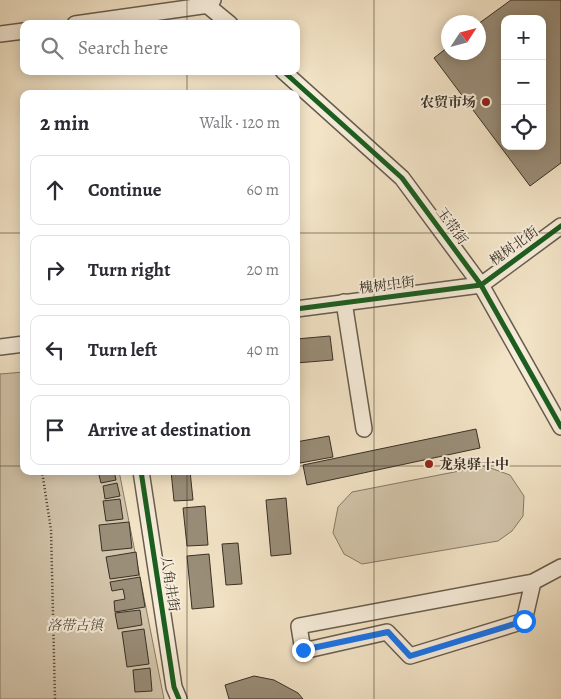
<!DOCTYPE html>
<meta charset="utf-8">
<style>
:root{--surface:#fff;--page:#f7f7f7;--text:#2b2b33;--muted:#7c7c81;--line:#e1e1e2}
body{margin:0;font-family:Alegreya,"Noto Serif SC",serif;background:var(--page);color:var(--text)}
.controls{position:absolute;right:15px;top:15px;display:grid;overflow:hidden;border-radius:10px;box-shadow:0 2px 12px #0003}
.controls button{width:45px;height:45px;display:grid;place-items:center;padding:0;border:0;border-bottom:1px solid var(--line);background:var(--surface);color:var(--text);font:25px sans-serif}
.compass{position:absolute;left:441px;top:15px;width:45px;height:45px;border-radius:50%;background:var(--surface);box-shadow:0 2px 12px #0003;rotate:54deg}
.stop{position:absolute;width:15px;height:15px;margin:-11px;border:4px solid #1a73e8;border-radius:50%;background:#fff}
.stop.end{background:#1a73e8;border-color:#fff;box-shadow:0 1px 5px #0008}
.list{margin:0;padding:0;list-style:none}
h2{display:flex;justify-content:space-between;align-items:center;height:65px;margin:0;padding:0 20px;font-size:21px}
h2 small{font-size:16px;font-weight:400;color:var(--muted)}
.list li{display:grid;grid-template-columns:32px 1fr auto;gap:15px;align-items:center;box-sizing:border-box;height:70px;margin:0 10px 10px;padding:0 10px;border:1px solid var(--line);border-radius:10px}
.list b{display:block;font-size:19px;white-space:nowrap}
.list em{font-size:16px;font-style:normal;color:var(--muted)}
.icon{flex:none;width:28px;height:28px;fill:none;stroke:currentColor;stroke-width:2;stroke-linecap:round;stroke-linejoin:round}
.map{position:relative;flex:none;width:561px;height:699px;overflow:hidden}
.search{position:absolute;background:var(--surface);box-shadow:0 2px 12px #0003;left:20px;top:20px;width:280px;height:55px;display:flex;align-items:center;gap:12px;box-sizing:border-box;padding:0 18px;border-radius:10px;color:var(--muted);font-size:19px}
.panel{position:absolute;background:var(--surface);box-shadow:0 2px 12px #0003;left:20px;top:90px;width:280px;height:385px;border-radius:10px}
.map>svg:first-child{display:block}
.green{fill:#d3c5ab;stroke:#867a68}
.building{fill:#9a8e79;stroke:#393025;fill-rule:evenodd}
.lines{fill:none;stroke-linecap:round;stroke-linejoin:round}
.minor-casing{stroke:#685d4e;stroke-width:18}
.path{stroke:#393025;stroke-width:2.5;stroke-dasharray:1 2.5;stroke-linecap:butt}
.minor{stroke:#f7eddb;stroke-width:15}
.cycleway-casing{stroke:#f7eddb;stroke-width:8}
.cycleway{stroke:#1b5e20;stroke-width:5}
.route{stroke:#1a73e8;stroke-width:6}
.grid{fill:none;stroke:#393025;stroke-width:1;stroke-opacity:0.55}
.poi-dot{fill:#8f2418;stroke:#f7eddb;stroke-width:2}
.labels{text-anchor:middle;dominant-baseline:central;stroke-width:4;stroke-linejoin:round;paint-order:stroke}
.poi-label{font-size:14px;font-weight:bold;fill:#393025;stroke:#f7eddb;text-anchor:end}
.street-label{font-size:14px;fill:#393025;stroke:#f7eddb}
.park-label{font-size:14px;font-style:italic;fill:#584e40;stroke:#f7eddb}
</style>
<div class="map">
<svg width="561" height="699" viewBox="0 0 561 699">
<rect width="100%" height="100%" fill="#f3e4c7"/>
<filter id="stains"><feTurbulence type="fractalNoise" baseFrequency=".004" numOctaves="4"/><feColorMatrix values="0 0 0 0 .2 0 0 0 0 .09 0 0 0 0 .02 0 0 0 .5 -.17"/></filter>
<radialGradient id="worn" r=".72"><stop offset=".6" stop-color="#630" stop-opacity="0"/><stop offset="1" stop-color="#630" stop-opacity=".3"/></radialGradient>
<g class="green">
<polygon points="24,372 24,471 119,471 164,699 0,699 0,374"/>
<polygon points="485,466 510,475 524,496 523,516 512,531 498,541 362,564 344,554 333,533 338,507 352,492"/>
</g>
<g class="building">
<path d="M 511,0 L 561,0 L 561,163 L 530,186 L 434,58 L 448,47 L 448,52 L 478,52 L 478,24 ZM 505,19 L 542,19 L 542,146 L 505,146 Z"/>
<polygon points="330,336 333,360 296,363 296,339"/>
<polygon points="476,429 480,448 307,485 303,465"/>
<polygon points="329,436 333,457 300,463 296,442"/>
<polygon points="98,471 114,471 116,480 101,483"/>
<polygon points="171,471 190,471 193,500 174,501"/>
<polygon points="117,483 120,496 105,499 103,486"/>
<polygon points="286,498 291,554 271,556 266,500"/>
<polygon points="120,499 123,519 106,521 103,501"/>
<polygon points="205,506 208,545 187,546 183,508"/>
<polygon points="129,522 132,548 102,551 99,525"/>
<polygon points="238,543 242,584 226,585 222,544"/>
<polygon points="136,552 139,575 110,579 106,557"/>
<polygon points="209,554 214,607 192,609 187,556"/>
<polygon points="140,577 145,607 115,612 114,601 125,599 123,589 112,591 110,582"/>
<polygon points="140,610 142,625 118,629 115,613"/>
<polygon points="144,629 149,664 127,667 122,632"/>
<polygon points="150,668 152,691 135,692 133,670"/>
<polygon points="254,676 274,680 298,693 303,699 229,699 225,685"/>
</g>
<g class="lines">
<g class="minor-casing">
<g id="minor">
<polyline points="202,1 230,24"/>
<polyline points="75,24 209,5 213,0"/>
<polyline points="0,34 24,31"/>
<polyline points="283,71 402,178 481,285 561,427"/>
<polyline points="344,302 364,429"/>
<polyline points="296,309 481,285 561,226"/>
<polyline points="0,347 24,344"/>
<polyline points="141,471 174,687 179,699"/>
<polyline points="533,582 524,621 410,656 387,632 303,651 299,626 533,582 561,567"/>
</g>
</g>
<polyline class="path" points="42,471 51,530 55,699"/>
<use href="#minor" class="minor"/>
<g class="cycleway-casing">
<g id="cycleway">
<polyline points="283,71 402,178 481,285 561,427"/>
<polyline points="296,309 481,285 561,226"/>
<polyline points="141,471 174,687 179,699"/>
</g>
</g>
<use href="#cycleway" class="cycleway"/>
</g>
<g class="lines">
<polyline class="route" points="303,650 388,632 410,656 524,621"/>
</g>
<path class="grid" d="M 187,0 L 187,24M 374,0 L 374,699M 187,71 L 187,94M 0,233 L 24,233M 296,233 L 561,233M 0,466 L 24,466M 296,466 L 561,466M 187,471 L 187,699"/>
<g class="poi-dot">
<circle cx="486" cy="102" r="5"/>
<circle cx="429" cy="464" r="5"/>
</g>
<g class="labels">
<g class="poi-label">
<text x="476" y="102">农贸市场</text>
<text x="439" y="464" text-anchor="start">龙泉驿十中</text>
</g>
<g class="street-label">
<text transform="translate(452 226) rotate(54)">玉带街</text>
<text transform="translate(514 246) rotate(-36)">槐树北街</text>
<text transform="translate(387 285) rotate(-7)">槐树中街</text>
<text transform="translate(170 584) rotate(81)">八角井街</text>
</g>
<g class="park-label">
<text x="75" y="625">洛带古镇</text>
</g>
</g>
<rect width="100%" height="100%" filter="url(#stains)"/>
<rect width="100%" height="100%" fill="url(#worn)"/>
</svg>
<div class="controls">
<button>+</button>
<button>−</button>
<button><svg class="icon" aria-label="locate" viewBox="0 0 24 24"><circle cx="12" cy="12" r="6"/><path d="M12 2v4M12 18v4M2 12h4M18 12h4"/></svg></button>
</div>
<svg class="compass" viewBox="-18 -18 36 36"><path d="M0-13l5 13h-10z" fill="#e53935"/><path d="M0 13l5-13h-10z" fill="#7c7c81"/></svg>
<div class="stop" style="left:524px;top:621px"></div>
<div class="stop end" style="left:303px;top:650px"></div>
<div class="search"><svg class="icon" aria-label="search" viewBox="0 0 24 24"><circle cx="10" cy="10" r="6"/><path d="M15 15l6 6"/></svg>Search here</div>
<section class="panel">
<h2>2 min<small>Walk · 120 m</small></h2>
<ul class="list">
<li><svg class="icon" aria-label="ahead" viewBox="0 0 24 24"><path d="M12 20V5M6 11l6-6 6 6"/></svg><div><b>Continue</b></div><em>60 m</em></li>
<li><svg class="icon" aria-label="right" viewBox="0 0 24 24"><path d="M7 20v-9h11M14 6l5 5-5 5"/></svg><div><b>Turn right</b></div><em>20 m</em></li>
<li><svg class="icon" aria-label="left" viewBox="0 0 24 24"><path d="M17 20v-9H6M10 6l-5 5 5 5"/></svg><div><b>Turn left</b></div><em>40 m</em></li>
<li><svg class="icon" aria-label="arrive" viewBox="0 0 24 24"><path d="M6 21V4h12l-3 4 3 4H6"/></svg><div><b>Arrive at destination</b></div></li>
</ul>
</section>
</div>
